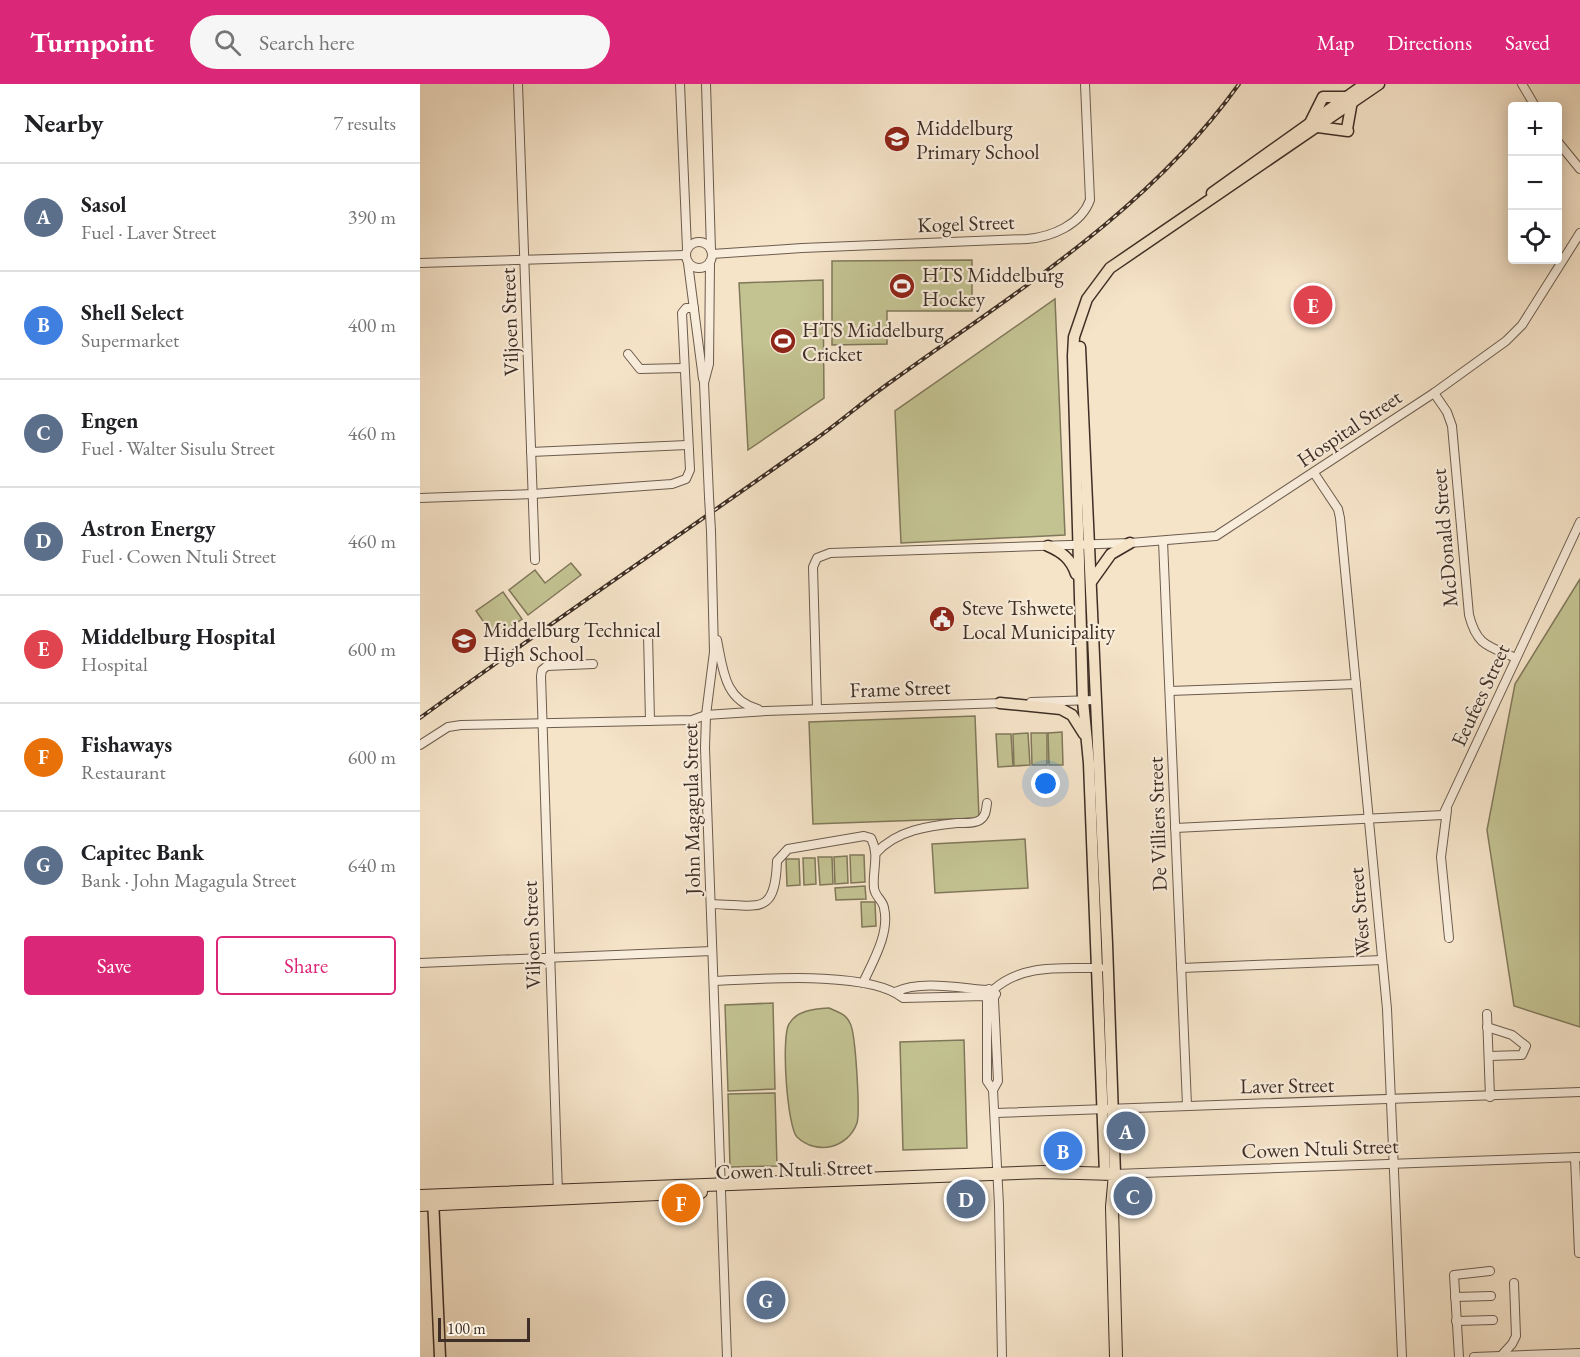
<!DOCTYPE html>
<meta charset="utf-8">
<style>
:root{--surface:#fff;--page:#f6f6f6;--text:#202124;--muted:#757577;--line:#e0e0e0;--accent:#db2777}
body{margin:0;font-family:"EB Garamond",serif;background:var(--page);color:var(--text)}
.controls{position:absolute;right:18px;top:18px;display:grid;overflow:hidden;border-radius:6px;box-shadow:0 3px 15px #0003}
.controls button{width:54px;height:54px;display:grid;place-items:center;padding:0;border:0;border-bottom:2px solid var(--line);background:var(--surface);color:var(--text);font:30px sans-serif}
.scale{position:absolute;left:18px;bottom:15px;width:92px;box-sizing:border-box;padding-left:6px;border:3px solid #3e2e25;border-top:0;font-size:16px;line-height:21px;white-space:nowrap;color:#3e2e25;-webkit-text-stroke:4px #f9eddc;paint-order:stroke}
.you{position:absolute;left:626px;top:700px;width:21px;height:21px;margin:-15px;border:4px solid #fff;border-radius:50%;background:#1a73e8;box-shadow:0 0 0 9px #1a73e833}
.badge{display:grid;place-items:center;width:39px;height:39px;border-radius:50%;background:var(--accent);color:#fff;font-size:20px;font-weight:700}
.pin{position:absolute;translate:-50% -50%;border:3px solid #fff;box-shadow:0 2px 6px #0006}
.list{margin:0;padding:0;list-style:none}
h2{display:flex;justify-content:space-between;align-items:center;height:78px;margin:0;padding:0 24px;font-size:26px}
h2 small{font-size:20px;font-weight:400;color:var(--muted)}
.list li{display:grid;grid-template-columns:39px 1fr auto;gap:18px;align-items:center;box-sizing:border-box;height:108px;padding:0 24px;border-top:2px solid var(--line)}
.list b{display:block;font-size:22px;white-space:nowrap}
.list p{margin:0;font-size:20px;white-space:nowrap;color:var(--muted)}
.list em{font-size:20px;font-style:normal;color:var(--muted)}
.actions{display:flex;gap:12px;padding:18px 24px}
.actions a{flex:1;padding:14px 0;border:2px solid var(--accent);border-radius:6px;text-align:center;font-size:21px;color:var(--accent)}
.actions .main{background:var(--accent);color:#fff}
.icon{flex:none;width:33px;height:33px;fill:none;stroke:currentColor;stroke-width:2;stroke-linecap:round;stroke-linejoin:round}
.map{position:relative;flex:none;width:1160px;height:1273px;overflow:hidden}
header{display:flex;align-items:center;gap:36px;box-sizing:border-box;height:84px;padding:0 30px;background:var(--accent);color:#fff}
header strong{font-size:28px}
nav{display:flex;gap:33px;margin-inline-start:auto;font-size:21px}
.search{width:420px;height:54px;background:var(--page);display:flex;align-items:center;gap:15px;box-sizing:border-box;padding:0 21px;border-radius:33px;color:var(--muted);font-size:22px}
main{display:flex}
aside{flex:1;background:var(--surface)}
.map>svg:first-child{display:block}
.green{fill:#c3c291;stroke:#80785b;stroke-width:1.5}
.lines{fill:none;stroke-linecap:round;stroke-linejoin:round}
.minor-casing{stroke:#6c5c4e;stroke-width:10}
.major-casing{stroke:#3e2e25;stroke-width:13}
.highway-casing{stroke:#3e2e25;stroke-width:14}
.minor{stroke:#f9eddc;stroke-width:8}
.major{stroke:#f6e4c9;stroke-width:10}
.highway{stroke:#f6e4c9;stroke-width:12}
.rail-casing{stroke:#3e2e25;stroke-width:4}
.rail{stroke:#f9eddc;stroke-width:1.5;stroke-dasharray:4.5;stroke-linecap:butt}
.minor-bridge-casing{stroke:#6c5c4e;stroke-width:10;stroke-linecap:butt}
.minor-bridge{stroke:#f9eddc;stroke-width:8}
.labels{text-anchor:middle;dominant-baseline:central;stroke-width:4.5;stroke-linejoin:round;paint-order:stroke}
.poi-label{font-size:21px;fill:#3e2e25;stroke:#f9eddc;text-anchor:start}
.street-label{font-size:21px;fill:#3e2e25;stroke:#f9eddc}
</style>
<header>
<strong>Turnpoint</strong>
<div class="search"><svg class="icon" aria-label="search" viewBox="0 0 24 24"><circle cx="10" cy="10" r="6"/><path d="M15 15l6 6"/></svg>Search here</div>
<nav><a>Map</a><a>Directions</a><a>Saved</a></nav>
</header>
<main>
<aside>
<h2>Nearby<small>7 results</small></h2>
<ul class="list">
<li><span class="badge" style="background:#5c6f8a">A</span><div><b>Sasol</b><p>Fuel · Laver Street</p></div><em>390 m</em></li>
<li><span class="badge" style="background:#3f7fe0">B</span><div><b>Shell Select</b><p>Supermarket</p></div><em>400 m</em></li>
<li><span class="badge" style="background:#5c6f8a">C</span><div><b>Engen</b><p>Fuel · Walter Sisulu Street</p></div><em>460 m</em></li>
<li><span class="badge" style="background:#5c6f8a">D</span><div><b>Astron Energy</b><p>Fuel · Cowen Ntuli Street</p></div><em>460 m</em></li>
<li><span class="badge" style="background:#e0444e">E</span><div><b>Middelburg Hospital</b><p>Hospital</p></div><em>600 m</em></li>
<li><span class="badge" style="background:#e8710a">F</span><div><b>Fishaways</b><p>Restaurant</p></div><em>600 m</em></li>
<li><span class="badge" style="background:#5c6f8a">G</span><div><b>Capitec Bank</b><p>Bank · John Magagula Street</p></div><em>640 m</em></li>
</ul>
<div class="actions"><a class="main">Save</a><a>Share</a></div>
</aside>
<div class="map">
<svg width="1160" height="1273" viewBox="0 0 1160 1273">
<rect width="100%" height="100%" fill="#f6e4c9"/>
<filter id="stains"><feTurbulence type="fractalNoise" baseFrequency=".00333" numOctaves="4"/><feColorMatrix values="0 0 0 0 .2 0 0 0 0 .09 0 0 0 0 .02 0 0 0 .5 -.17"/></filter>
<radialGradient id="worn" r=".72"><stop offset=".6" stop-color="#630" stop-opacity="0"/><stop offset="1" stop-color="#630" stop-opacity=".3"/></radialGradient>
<g class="green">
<polygon points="552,176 552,227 467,227 467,260 412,261 412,177"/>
<polygon points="403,196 404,314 328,366 319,199"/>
<polygon points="635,215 645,451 481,459 475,327"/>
<polygon points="151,479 161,491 108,531 89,506 115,486 125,499"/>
<polygon points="1160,495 1160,943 1094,922 1067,746 1095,600"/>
<polygon points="83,508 102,535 75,554 56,527"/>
<polygon points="555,632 559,734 393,740 389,638"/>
<polygon points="642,648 643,681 629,681 628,649"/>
<polygon points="608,649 610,681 594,682 593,650"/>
<polygon points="611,649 627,649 627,681 612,681"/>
<polygon points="576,650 591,650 593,682 578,683"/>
<polygon points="605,755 608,804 515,809 512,760"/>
<polygon points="430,771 444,771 445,798 431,799"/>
<polygon points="427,772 428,799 415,800 414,773"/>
<polygon points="398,773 412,773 413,800 400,801"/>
<polygon points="383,774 395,774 396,800 384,801"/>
<polygon points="366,775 379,775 380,801 367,802"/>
<polygon points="445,802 446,815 416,816 415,804"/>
<polygon points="455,818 456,842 442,843 441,818"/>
<polygon points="353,919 355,1005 308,1007 305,921"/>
<path d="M 409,924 C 418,928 426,930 430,939 C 436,950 440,1029 437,1039 C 428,1064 397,1072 377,1053 C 367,1042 361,953 369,940 C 377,926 394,925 409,924 Z"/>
<polygon points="544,956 547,1064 483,1066 480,958"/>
<polygon points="355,1009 357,1082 310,1083 308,1010"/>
</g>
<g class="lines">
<g class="minor-casing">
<g id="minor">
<polyline points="98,0 115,476"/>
<polyline points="260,0 267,165"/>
<polyline points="286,0 291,166"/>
<polyline points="1102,0 1115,22"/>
<polyline points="1138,58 1160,85"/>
<circle cx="279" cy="171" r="13"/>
<path d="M 292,170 L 382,164 L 607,155 C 631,153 661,141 670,116 L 665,0"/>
<polyline points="0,179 265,171"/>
<polyline points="268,179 283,295"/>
<polyline points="208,270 220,285 263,284"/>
<path d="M 1014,309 L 1027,328 L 1032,342 L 1049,531 C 1057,562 1068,562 1096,574"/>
<polyline points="111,368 267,361"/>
<polyline points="894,389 918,425 920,434 967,925 982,1273"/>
<polyline points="289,413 284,299 289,280 290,178"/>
<polyline points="0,414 113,410 252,400 266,395 270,386 262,229 266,224 274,224"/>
<polyline points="291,447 294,568 286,631 285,664 307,1273"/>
<polyline points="743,457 767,1021"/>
<polyline points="228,550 230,637"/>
<path d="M 297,556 C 303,585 304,616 338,625"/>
<polyline points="750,607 936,600"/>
<polyline points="611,618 675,616"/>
<polyline points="397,625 393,483 397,474 410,469 710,459 796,452 1014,309 1086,257 1102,241 1160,149"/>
<polyline points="0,661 28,643 41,641 272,636 286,631 346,627 584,619"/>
<polyline points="1027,726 1021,773 1029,854"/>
<polyline points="755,744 1023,731 1160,438"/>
<path d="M 456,769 C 477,746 508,742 537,739 C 544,739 554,740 560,736 C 566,732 566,726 567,719"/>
<path d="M 291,820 C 339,821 355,833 357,777 L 368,765 L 444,752 L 451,754 C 460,772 452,786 454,804 C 455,813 463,816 464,824 C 470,849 453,877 443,899"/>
<polyline points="0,879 292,867"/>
<polyline points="761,884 962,876"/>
<path d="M 294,897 C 338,895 450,886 483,914 L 565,912 L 572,917 L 576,910 L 569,905 L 565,912"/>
<path d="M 573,906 C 603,879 642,885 680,884"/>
<path d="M 475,908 C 501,896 539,904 567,906"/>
<polyline points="567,915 567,997 573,1006 579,1121 582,1273"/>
<polyline points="1067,930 1070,1013"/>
<polyline points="1067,943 1092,951 1106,962 1102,971 1069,972"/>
<polyline points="573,1006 578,997 574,916"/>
<polyline points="575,1029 1160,1008"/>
<polyline points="1155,1073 1159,1169"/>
<polyline points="695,1090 1160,1073"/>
<polyline points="138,1110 121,592 122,586 127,582 173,580"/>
<polyline points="1035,1213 1071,1212"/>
<polyline points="1036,1237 1073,1236"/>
<polyline points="1081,1272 1092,1260 1096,1252 1094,1199"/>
<polyline points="1039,1273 1034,1191 1070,1187"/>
<polyline points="1054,1273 1160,1269"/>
</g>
</g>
<g class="major-casing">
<g id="major">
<polyline points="891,37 903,13 926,13"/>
<polyline points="898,43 928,47"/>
<polyline points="927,45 932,17"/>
<polyline points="792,109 945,0"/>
<polyline points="660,263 687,860 695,1090"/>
<path d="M 628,462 C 642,468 651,475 656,490"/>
<polyline points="671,498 691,470 710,459"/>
<polyline points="580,619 641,625 652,631 664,650"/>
<polyline points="685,1090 669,679 663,617 653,272 654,253 667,215 690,184 959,0"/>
<polyline points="13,1114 20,1273"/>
</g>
</g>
<g class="highway-casing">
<g id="highway">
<polyline points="0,1112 623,1088 695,1090 692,1123 696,1273"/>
<polyline points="0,1121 281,1108"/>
</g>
</g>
<use href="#minor" class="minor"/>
<use href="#major" class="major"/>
<use href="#highway" class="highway"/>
<g class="rail-casing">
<path id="rail" d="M 0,634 C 130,539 262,450 393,357 C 420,338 445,316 472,297 C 597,207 728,127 819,0"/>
</g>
<use href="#rail" class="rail"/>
<g class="minor-bridge-casing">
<polyline id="minor-bridge" points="289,413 291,447"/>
</g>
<use href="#minor-bridge" class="minor-bridge"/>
</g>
<defs>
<g id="school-disc" transform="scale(1.35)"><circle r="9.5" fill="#8f2418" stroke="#f9eddc"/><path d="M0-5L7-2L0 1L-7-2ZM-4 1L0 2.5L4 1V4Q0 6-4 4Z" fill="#fff"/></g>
<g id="stadium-disc" transform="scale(1.35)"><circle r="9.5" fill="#8f2418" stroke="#f9eddc"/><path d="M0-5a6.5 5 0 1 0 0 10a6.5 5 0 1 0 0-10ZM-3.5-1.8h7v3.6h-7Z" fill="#fff"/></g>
<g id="civic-disc" transform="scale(1.35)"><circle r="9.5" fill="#8f2418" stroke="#f9eddc"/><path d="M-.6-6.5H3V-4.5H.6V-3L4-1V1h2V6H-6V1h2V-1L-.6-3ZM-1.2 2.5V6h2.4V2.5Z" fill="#fff"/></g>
</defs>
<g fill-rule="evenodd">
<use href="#school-disc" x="477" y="55"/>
<use href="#stadium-disc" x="482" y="202"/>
<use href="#stadium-disc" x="363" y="257"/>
<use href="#civic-disc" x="522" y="535"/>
<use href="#school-disc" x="44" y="557"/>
</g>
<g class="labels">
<g class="poi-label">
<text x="496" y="43">Middelburg<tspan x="496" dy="24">Primary School</tspan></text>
<text x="502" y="190">HTS Middelburg<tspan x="502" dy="24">Hockey</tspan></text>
<text x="382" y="245">HTS Middelburg<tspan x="382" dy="24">Cricket</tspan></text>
<text x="542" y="523">Steve Tshwete<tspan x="542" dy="24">Local Municipality</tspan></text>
<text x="63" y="545">Middelburg Technical<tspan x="63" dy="24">High School</tspan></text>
</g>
<g class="street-label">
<text transform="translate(546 139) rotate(-2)">Kogel Street</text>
<text transform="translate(89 238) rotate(-92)">Viljoen Street</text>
<text transform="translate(929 344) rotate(-34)">Hospital Street</text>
<text transform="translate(1024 454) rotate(-95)">McDonald Street</text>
<text transform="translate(480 604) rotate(-2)">Frame Street</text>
<text transform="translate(1060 611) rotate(-65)">Eeufees Street</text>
<text transform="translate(271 725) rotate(-91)">John Magagula Street</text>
<text transform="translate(737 740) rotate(-92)">De Villiers Street</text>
<text transform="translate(939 828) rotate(-95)">West Street</text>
<text transform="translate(111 851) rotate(-92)">Viljoen Street</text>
<text transform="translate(867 1001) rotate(-1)">Laver Street</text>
<text transform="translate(900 1064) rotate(-2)">Cowen Ntuli Street</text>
<text transform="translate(374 1085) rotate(-2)">Cowen Ntuli Street</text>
</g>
</g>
<rect width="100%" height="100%" filter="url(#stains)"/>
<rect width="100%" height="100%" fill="url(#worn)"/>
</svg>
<div class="controls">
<button>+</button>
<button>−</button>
<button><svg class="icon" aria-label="locate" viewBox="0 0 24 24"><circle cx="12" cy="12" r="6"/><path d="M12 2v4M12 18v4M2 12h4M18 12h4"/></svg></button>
</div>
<div class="scale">100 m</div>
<div class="you"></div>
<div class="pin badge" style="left:706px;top:1047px;background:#5c6f8a">A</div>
<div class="pin badge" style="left:643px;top:1067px;background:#3f7fe0">B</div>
<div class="pin badge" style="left:713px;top:1112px;background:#5c6f8a">C</div>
<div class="pin badge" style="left:546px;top:1115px;background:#5c6f8a">D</div>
<div class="pin badge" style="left:893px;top:221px;background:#e0444e">E</div>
<div class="pin badge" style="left:261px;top:1119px;background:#e8710a">F</div>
<div class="pin badge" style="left:346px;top:1216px;background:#5c6f8a">G</div>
</div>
</main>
